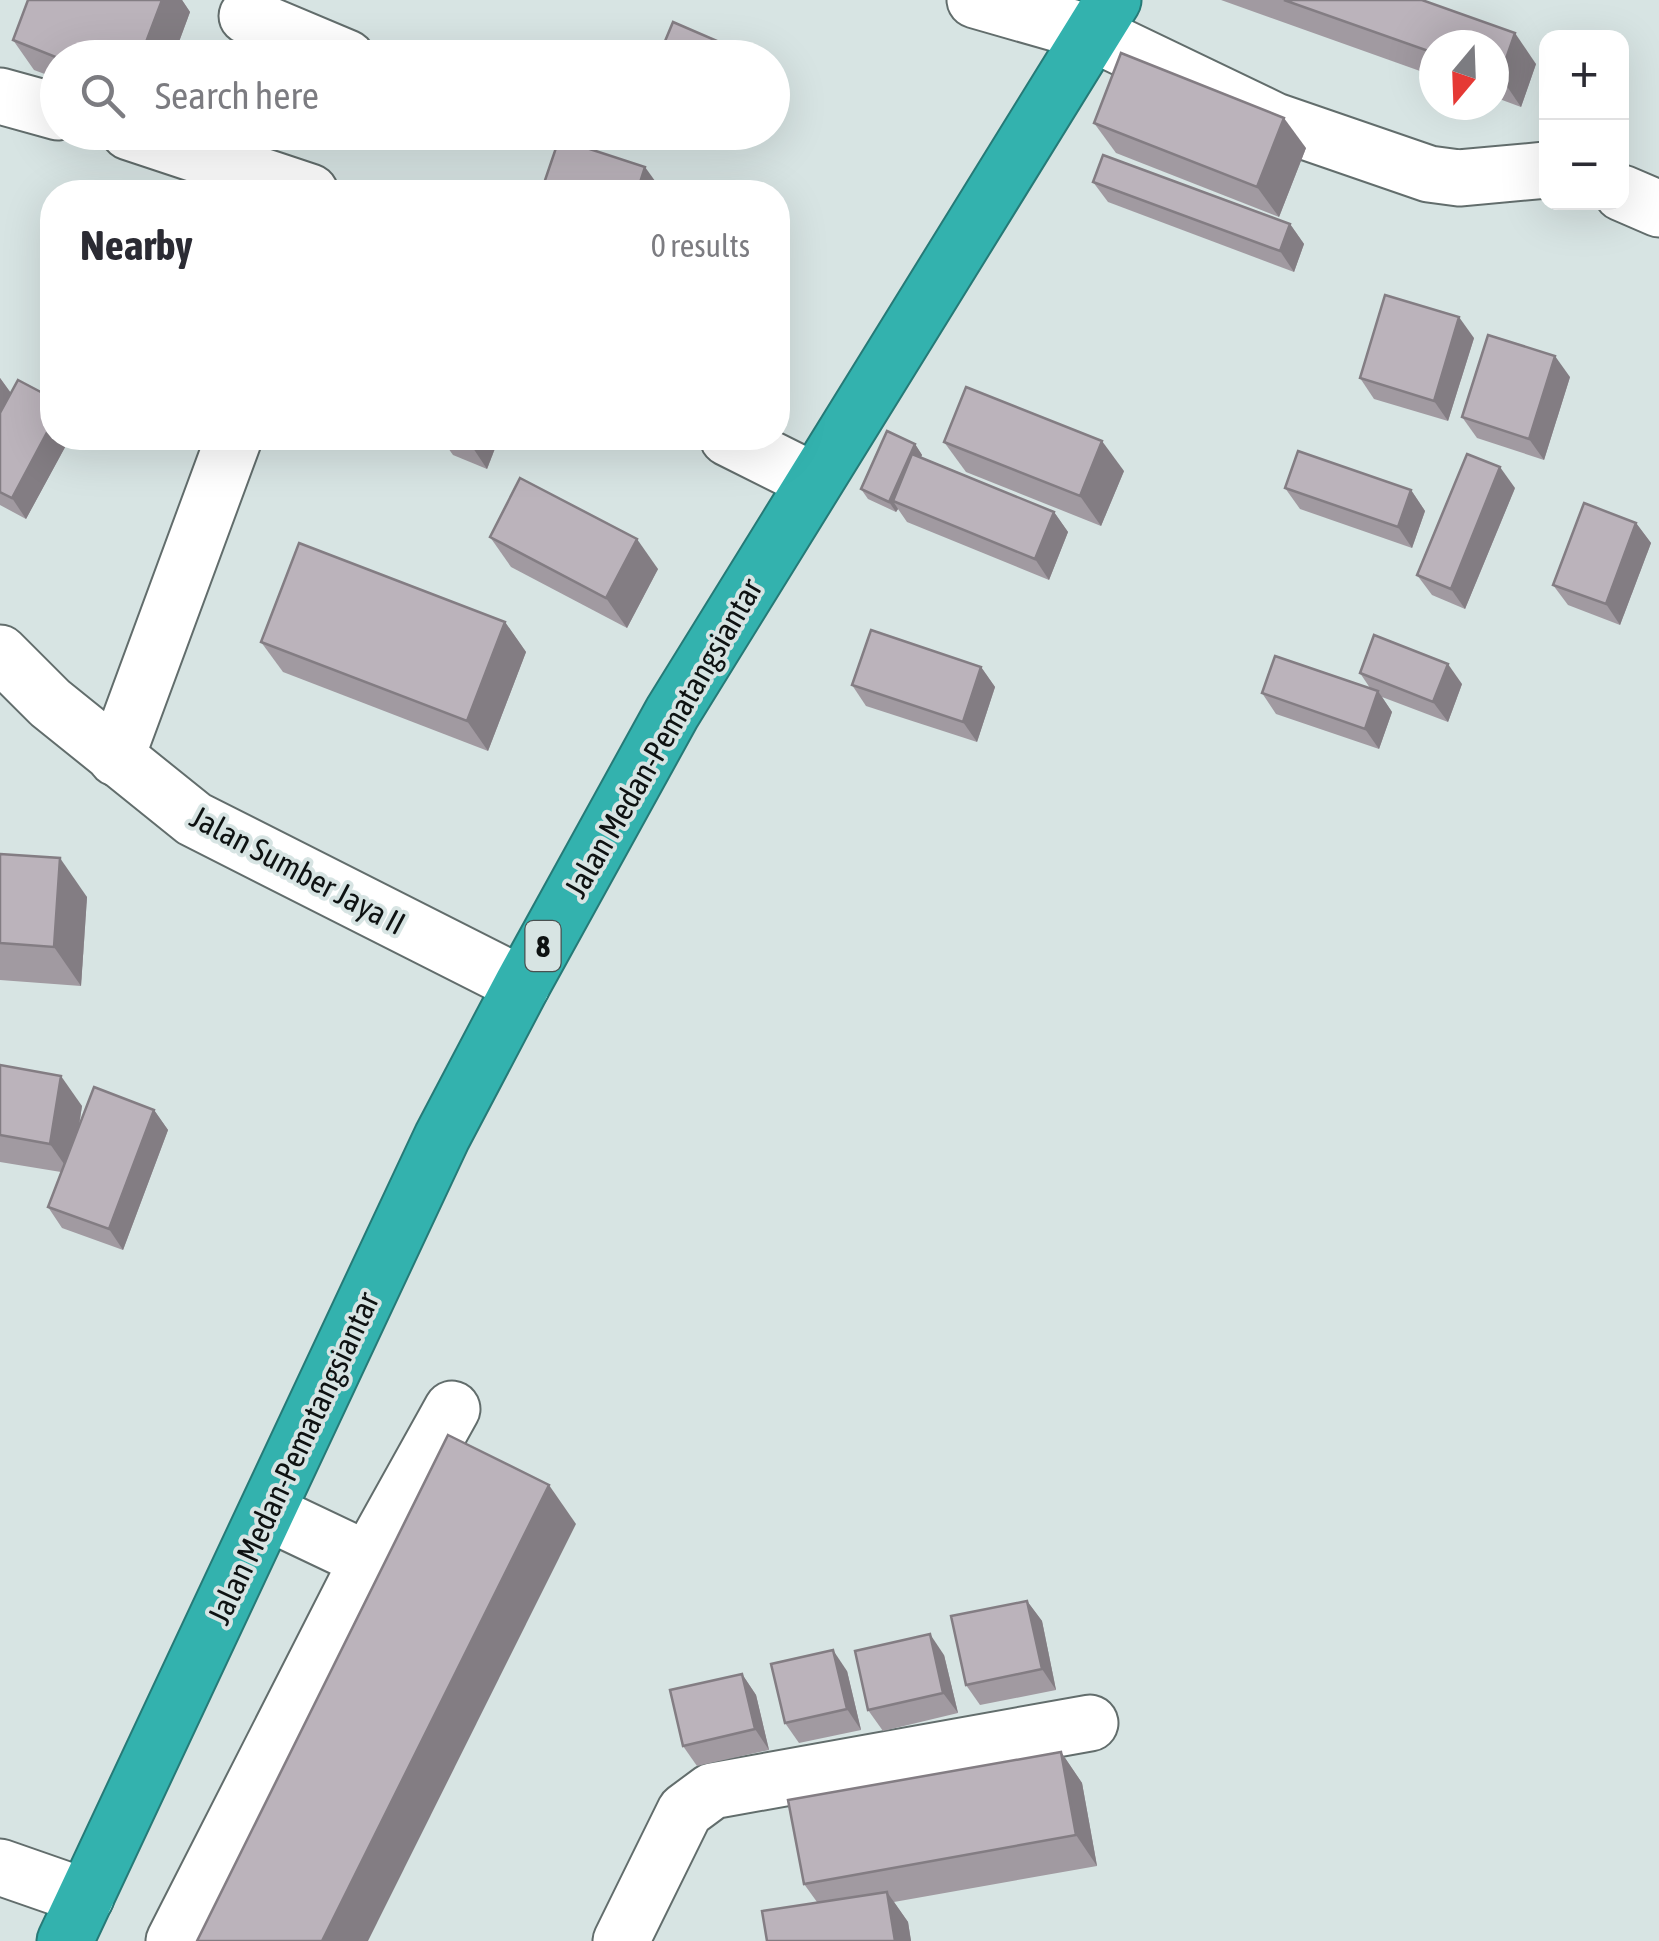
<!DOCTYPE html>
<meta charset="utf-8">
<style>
:root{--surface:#fff;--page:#f2f2f3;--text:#2b2b33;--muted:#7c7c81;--line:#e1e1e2}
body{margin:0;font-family:"Asap Condensed",sans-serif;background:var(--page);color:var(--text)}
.controls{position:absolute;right:30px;top:30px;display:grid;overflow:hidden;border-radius:20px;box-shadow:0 10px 40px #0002}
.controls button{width:90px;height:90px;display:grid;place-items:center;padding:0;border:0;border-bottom:2px solid var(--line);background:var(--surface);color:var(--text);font:50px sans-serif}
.compass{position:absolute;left:1419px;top:30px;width:90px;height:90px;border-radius:50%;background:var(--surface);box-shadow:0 10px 40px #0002;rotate:199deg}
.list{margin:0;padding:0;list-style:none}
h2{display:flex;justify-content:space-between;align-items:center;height:130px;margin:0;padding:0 40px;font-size:42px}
h2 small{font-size:32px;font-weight:400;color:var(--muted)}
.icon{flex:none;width:55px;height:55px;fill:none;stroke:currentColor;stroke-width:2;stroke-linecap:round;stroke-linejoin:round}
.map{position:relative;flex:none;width:1659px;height:1941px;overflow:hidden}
.search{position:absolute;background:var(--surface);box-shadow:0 10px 40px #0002;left:40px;top:40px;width:750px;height:110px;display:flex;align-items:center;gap:25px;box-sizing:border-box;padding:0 35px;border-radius:55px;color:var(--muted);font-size:38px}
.panel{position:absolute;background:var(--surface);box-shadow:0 10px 40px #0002;left:40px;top:180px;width:750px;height:270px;border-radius:40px}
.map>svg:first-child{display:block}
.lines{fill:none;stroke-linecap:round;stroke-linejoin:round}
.minor-casing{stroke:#626d6c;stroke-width:59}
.highway-casing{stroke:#267a77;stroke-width:59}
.minor{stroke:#fff;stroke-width:55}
.highway{stroke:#33b2ae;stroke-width:55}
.wall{fill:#a19aa1}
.shaded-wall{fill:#837d83}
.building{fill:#bbb3bb;stroke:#837d83;stroke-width:2.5}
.labels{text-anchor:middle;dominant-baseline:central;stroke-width:8;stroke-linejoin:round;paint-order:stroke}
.shield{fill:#d7e4e3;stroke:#4a5151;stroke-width:2.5}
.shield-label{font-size:30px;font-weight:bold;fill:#0e1212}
.street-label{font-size:32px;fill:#0e1212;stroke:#d7e4e3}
</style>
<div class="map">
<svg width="1659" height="1941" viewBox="0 0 1659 1941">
<rect width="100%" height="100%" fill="#d7e4e3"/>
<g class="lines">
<g class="minor-casing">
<g id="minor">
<polyline points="975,0 1094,34 1275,121 1429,174 1459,178 1546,170"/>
<polyline points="247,16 347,58"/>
<polyline points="0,96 58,112"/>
<polyline points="129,132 310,192"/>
<polyline points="1622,193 1659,209"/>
<polyline points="728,438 814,481"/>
<polyline points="0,653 50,703 194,819 522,985"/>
<polyline points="116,758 234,438"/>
<polyline points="368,1560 452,1409"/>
<polyline points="0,1867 86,1897"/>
<polyline points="174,1941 368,1560 269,1513"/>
<polyline points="621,1941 685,1811 712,1791 1090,1723"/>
</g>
</g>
<g class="highway-casing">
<polyline id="highway" points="65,1941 442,1137 522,985 672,713 1113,0"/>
</g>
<use href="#minor" class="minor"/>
<use href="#highway" class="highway"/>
</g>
<g class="wall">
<polygon points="28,0 182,0 190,12 173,58 58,58 58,79 34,70 13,40"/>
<polygon points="1221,0 1422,0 1536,64 1521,107 1494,97 1494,45 1434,45 1434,76"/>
<polygon points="1094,123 1306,148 1279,217 1116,153"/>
<polygon points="1093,182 1290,224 1304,244 1294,272 1108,202"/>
<polygon points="1474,338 1448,421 1374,399 1360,378"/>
<polygon points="1570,377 1544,460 1477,438 1462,417"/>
<polygon points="0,378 11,393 52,438 70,438 26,519 0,505"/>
<polygon points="441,438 499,438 487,469 453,455"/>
<polygon points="944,442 1124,471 1101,526 966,472"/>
<polygon points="915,444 922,455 921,457 1054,512 1068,532 1049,580 907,522 898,509 896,512 868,499 861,489"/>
<polygon points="1285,488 1411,490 1425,511 1412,548 1300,509"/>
<polygon points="1515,488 1465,609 1432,595 1417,575"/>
<polygon points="1636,523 1651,543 1620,625 1568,605 1553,585"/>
<polygon points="490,537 658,569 627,628 511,567"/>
<polygon points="505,622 526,652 488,751 283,672 261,642"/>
<polygon points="981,667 995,687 977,742 866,706 852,685"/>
<polygon points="1360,673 1462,684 1448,722 1382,697 1392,712 1379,749 1276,714 1262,693 1370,688"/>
<polygon points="0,854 87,897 81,986 0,980"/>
<polygon points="0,1065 82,1106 79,1126 154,1110 168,1130 123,1250 62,1228 48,1207 61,1172 0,1162"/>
<polygon points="1027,1601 1042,1621 1056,1690 980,1705 966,1685"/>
<polygon points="944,1655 958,1713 883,1731 868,1710"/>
<polygon points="847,1671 861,1730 799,1743 785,1723"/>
<polygon points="742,1674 756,1695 769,1750 697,1766 683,1746"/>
<polygon points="1061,1752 1082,1783 1097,1866 894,1902 908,1922 911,1941 767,1941 817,1902 804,1884"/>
</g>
<g class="shaded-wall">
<polygon points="162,0 182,0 190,12 173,58 140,58"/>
<polygon points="1515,33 1536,64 1521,107 1500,76"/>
<polygon points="1284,118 1306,148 1279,217 1257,187"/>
<polygon points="645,167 663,192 637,192"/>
<polygon points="1290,224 1304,244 1294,272 1280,251"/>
<polygon points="1459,317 1474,338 1448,421 1434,401"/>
<polygon points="1555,356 1570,377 1544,460 1529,439"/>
<polygon points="0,378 15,399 0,425"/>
<polygon points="52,423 52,438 70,438 26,519 12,498"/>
<polygon points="477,438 499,438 487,469 473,448"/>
<polygon points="1102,441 1124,471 1101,526 1080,496"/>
<polygon points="915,444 922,455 900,504 893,501 898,509 896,512 889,502"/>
<polygon points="1500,467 1515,488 1465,609 1451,589"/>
<polygon points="1411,490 1425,511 1412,548 1398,527"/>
<polygon points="1054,512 1068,532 1049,580 1035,559"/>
<polygon points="1636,523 1651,543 1620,625 1606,604"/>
<polygon points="637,539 658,569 627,628 606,598"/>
<polygon points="505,622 526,652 488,751 467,721"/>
<polygon points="1448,664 1462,684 1448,722 1433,702"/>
<polygon points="981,667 995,687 977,742 963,722"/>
<polygon points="1378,691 1392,712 1379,749 1365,729"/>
<polygon points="60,858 87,897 81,986 54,947"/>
<polygon points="61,1076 82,1106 71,1174 50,1144"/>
<polygon points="154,1110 168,1130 123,1250 109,1229"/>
<polygon points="549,1485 576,1524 368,1941 322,1941"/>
<polygon points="1027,1601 1042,1621 1056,1690 1042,1669"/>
<polygon points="930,1634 944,1655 958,1713 943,1693"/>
<polygon points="833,1650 847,1671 861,1730 847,1709"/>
<polygon points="742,1674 756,1695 769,1750 755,1729"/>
<polygon points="1061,1752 1082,1783 1097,1866 1076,1835"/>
<polygon points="887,1892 908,1922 911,1941 895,1941"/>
</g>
<g class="building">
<polygon points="28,0 162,0 140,58 58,58 13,40"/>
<polygon points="1284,0 1422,0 1515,33 1500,76 1494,74 1494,45 1434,45 1434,53"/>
<polygon points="673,22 752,56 751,58 658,58"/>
<polygon points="1121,53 1284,118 1257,187 1094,123"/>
<polygon points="559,139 645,167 637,192 541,192"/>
<polygon points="1103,155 1290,224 1280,251 1093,182"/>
<polygon points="1385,295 1459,317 1434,401 1360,378"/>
<polygon points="1488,335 1555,356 1529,439 1462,417"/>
<polygon points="18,380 52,398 52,423 12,498 0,492 0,413"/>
<polygon points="966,387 1102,441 1080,496 944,442"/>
<polygon points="887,431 915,444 889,502 861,489"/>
<polygon points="447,438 477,438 473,448"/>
<polygon points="1298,451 1411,490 1398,527 1285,488"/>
<polygon points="912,454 1054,512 1035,559 893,501"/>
<polygon points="1467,454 1500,467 1451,589 1417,575"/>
<polygon points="520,478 637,539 606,598 490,537"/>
<polygon points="1584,503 1636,523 1606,604 1553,585"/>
<polygon points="299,543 505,622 467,721 261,642"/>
<polygon points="871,630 981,667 963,722 852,685"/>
<polygon points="1374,635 1448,664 1433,702 1360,673"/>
<polygon points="1275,656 1378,691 1365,729 1262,693"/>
<polygon points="0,854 60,858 54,947 0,943"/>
<polygon points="0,1065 61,1076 50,1144 0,1135"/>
<polygon points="94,1087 154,1110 109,1229 48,1207"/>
<polygon points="448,1435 549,1485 322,1941 197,1941"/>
<polygon points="1027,1601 1042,1669 966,1685 951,1616"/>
<polygon points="930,1634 943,1693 868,1710 855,1651"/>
<polygon points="833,1650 847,1709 785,1723 771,1664"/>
<polygon points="742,1674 755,1729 683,1746 670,1690"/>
<polygon points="1061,1752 1076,1835 804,1884 788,1800"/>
<polygon points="887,1892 895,1941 767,1941 762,1911"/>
</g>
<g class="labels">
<rect class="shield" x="525.5" y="921" width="35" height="50" rx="8"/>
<g class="shield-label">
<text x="543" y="946">8</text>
</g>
<g class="street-label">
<text transform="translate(663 738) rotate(-60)">Jalan Medan-Pematangsiantar</text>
<text transform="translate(298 870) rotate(28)">Jalan Sumber Jaya II</text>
<text transform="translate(293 1458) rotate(-65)">Jalan Medan-Pematangsiantar</text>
</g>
</g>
</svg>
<div class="controls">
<button>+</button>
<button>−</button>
</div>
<svg class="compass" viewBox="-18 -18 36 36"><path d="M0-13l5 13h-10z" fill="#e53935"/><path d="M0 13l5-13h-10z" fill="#7c7c81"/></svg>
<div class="search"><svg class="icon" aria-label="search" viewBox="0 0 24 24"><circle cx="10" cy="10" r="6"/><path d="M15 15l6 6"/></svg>Search here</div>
<section class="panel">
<h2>Nearby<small>0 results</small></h2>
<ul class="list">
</ul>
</section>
</div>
